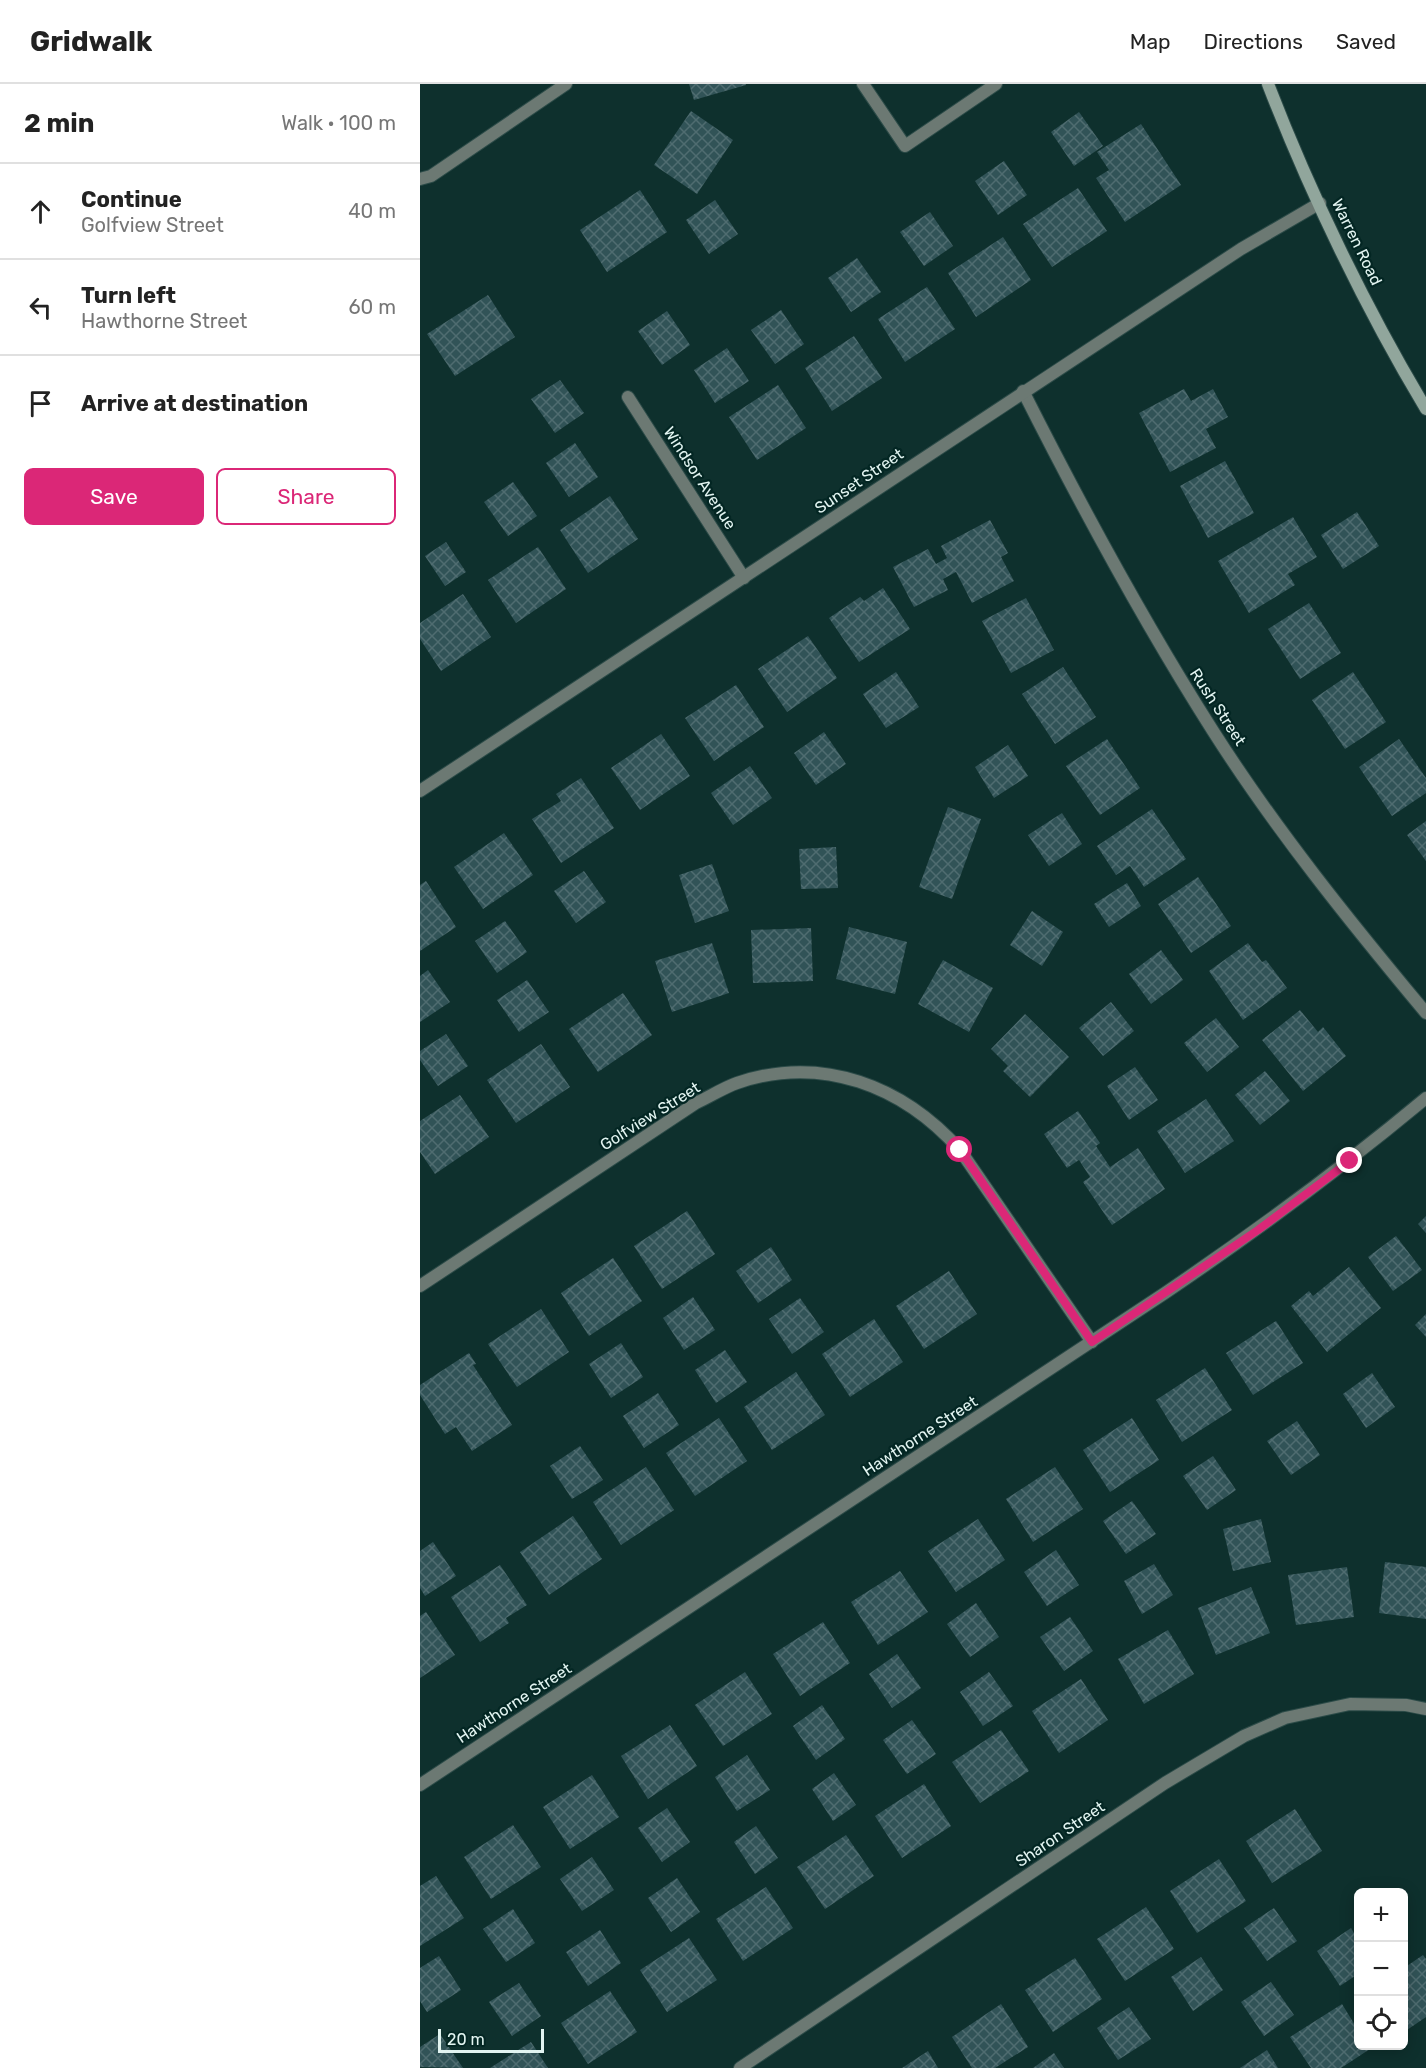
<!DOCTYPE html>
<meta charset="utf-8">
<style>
:root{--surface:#fff;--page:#f6f6f6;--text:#222;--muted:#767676;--line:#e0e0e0;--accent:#db2777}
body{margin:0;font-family:Rubik,sans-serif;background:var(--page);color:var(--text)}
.controls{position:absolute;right:18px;bottom:18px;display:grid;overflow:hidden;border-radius:9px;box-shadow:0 3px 15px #0003}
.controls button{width:54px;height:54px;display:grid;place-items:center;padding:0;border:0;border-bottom:2px solid var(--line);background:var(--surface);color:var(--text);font:30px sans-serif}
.scale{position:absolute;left:18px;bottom:15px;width:106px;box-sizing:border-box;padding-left:6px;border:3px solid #e2f4f1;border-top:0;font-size:16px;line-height:21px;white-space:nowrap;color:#e2f4f1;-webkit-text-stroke:4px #032623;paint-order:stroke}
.stop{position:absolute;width:18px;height:18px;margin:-14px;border:4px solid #db2777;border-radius:50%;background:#fff}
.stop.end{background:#db2777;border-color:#fff;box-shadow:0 2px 6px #0008}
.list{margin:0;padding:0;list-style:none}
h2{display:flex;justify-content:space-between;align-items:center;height:78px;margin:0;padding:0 24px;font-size:26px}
h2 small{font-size:20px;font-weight:400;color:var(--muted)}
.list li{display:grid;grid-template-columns:39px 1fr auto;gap:18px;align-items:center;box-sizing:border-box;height:96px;padding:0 24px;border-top:2px solid var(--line)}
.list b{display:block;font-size:22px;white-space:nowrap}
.list p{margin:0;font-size:20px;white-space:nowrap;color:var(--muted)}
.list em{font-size:20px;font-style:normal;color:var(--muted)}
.actions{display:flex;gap:12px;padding:18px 24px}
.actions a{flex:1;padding:14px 0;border:2px solid var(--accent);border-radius:9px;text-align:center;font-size:21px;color:var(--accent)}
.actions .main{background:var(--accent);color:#fff}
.icon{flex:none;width:33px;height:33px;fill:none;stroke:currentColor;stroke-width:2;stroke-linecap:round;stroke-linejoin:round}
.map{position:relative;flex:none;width:1006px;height:1984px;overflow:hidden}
header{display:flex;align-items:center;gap:36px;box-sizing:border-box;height:84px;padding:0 30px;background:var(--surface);border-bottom:2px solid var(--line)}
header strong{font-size:28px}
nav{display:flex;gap:33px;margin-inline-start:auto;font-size:21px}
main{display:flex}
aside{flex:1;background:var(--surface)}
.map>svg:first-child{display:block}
.building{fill:url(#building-cross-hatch)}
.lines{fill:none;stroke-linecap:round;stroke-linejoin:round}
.service-casing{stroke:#2c4b48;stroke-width:14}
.minor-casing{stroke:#2c4b48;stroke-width:14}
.secondary-casing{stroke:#2c4b48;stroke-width:14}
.service{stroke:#6c7973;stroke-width:12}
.minor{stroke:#6c7973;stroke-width:12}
.secondary{stroke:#91a69c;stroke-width:12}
.route{stroke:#db2777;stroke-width:8}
.labels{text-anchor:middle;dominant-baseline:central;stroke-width:4.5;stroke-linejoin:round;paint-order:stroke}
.street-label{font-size:16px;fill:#e2f4f1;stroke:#032623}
</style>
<header>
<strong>Gridwalk</strong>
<nav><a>Map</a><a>Directions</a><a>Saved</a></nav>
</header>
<main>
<aside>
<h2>2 min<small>Walk · 100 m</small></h2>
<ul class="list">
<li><svg class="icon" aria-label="ahead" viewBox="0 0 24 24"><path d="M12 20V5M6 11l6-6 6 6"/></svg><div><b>Continue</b><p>Golfview Street</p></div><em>40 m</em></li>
<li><svg class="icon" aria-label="left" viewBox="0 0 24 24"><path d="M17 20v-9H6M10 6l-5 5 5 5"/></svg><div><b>Turn left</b><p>Hawthorne Street</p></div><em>60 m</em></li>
<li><svg class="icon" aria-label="arrive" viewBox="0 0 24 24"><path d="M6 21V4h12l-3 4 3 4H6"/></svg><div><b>Arrive at destination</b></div></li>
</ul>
<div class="actions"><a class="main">Save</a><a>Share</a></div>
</aside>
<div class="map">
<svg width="1006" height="1984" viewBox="0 0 1006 1984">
<defs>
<pattern id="building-cross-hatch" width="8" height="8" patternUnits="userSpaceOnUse" patternTransform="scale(1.5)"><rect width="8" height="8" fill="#315357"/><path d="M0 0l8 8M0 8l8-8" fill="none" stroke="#4f6c70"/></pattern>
</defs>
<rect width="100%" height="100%" fill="#0e302d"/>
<g class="building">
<polygon points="269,0 326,0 326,1 274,16"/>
<polygon points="271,27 313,56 277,110 234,81"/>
<polygon points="659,28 683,62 654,82 631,48"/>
<polygon points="721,40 761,101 705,138 676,94 689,86 677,68"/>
<polygon points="584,77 607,111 578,131 555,97"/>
<polygon points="658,104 687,147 632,183 603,140"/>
<polygon points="220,106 247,148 187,188 160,146"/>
<polygon points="295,116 318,150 289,170 266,136"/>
<polygon points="510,128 533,162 504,182 480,148"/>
<polygon points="583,153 611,196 556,233 528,189"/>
<polygon points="437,174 461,208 431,228 408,194"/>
<polygon points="507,203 535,245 485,278 458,235"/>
<polygon points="68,211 95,253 35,292 7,250"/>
<polygon points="361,226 384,260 355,280 331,246"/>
<polygon points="247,227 270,261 242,281 218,247"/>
<polygon points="434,252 462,294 412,327 385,284"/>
<polygon points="307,264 329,297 295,319 274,286"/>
<polygon points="140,296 164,329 135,349 111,315"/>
<polygon points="358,301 386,344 337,376 309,333"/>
<polygon points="764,305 771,317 793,305 808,333 786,345 796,364 750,388 719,329"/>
<polygon points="155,359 178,393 149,413 126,379"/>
<polygon points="805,377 834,429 788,454 760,402"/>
<polygon points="93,398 117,432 88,452 64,418"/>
<polygon points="190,412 218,455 168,489 140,446"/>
<polygon points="937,428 959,462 923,485 901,451"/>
<polygon points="873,433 897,473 868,490 875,501 829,529 798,477"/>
<polygon points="570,436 588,469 581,473 594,497 552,519 536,488 523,495 528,506 494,523 473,483 508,465 516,480 527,474 521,462"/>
<polygon points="26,458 46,488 25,502 5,472"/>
<polygon points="118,463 146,505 96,539 68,496"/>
<polygon points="463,504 490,545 439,578 409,534 440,513 444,517"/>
<polygon points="43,510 71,553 21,587 0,555 0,539"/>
<polygon points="606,514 634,566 591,589 562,537"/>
<polygon points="889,519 921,569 880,595 848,545"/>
<polygon points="388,552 417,594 367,628 338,585"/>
<polygon points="643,583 676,633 635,660 602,610"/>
<polygon points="476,588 499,623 466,644 443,610"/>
<polygon points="933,588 966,638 925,665 892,616"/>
<polygon points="316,601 344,643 294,677 265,634"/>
<polygon points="404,648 426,680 396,701 374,669"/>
<polygon points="241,650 270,692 220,726 191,684"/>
<polygon points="687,655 720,704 680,731 646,682"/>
<polygon points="979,655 1006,694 1006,709 972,732 939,683"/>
<polygon points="588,661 608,692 574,714 555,683"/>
<polygon points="330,682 352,714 313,741 291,709"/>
<polygon points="161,694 194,744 141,779 112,735 141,717 136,710"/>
<polygon points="528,723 561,735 532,815 499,803"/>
<polygon points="732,725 766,775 724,803 710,782 696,791 677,762"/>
<polygon points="642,729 662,760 629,782 608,751"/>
<polygon points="1006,737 1006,777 987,751"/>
<polygon points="84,749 113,791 63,825 34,783"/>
<polygon points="416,763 418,804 381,805 379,765"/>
<polygon points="292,780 309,827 275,839 259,791"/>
<polygon points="164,787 186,818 156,839 134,807"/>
<polygon points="778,793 811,842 771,869 738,820"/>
<polygon points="6,797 36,843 0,867 0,801"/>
<polygon points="707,799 721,822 689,843 674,820"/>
<polygon points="612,827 643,848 622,882 590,861"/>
<polygon points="85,837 107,868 77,889 55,857"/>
<polygon points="429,843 487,858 475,910 416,895"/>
<polygon points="391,844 393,897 333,899 331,846"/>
<polygon points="292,859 309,909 252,928 235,877"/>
<polygon points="828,859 842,878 846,876 867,904 823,936 789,887"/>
<polygon points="741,866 763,896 731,920 709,890"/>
<polygon points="523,876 573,904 549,948 498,920"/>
<polygon points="8,886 30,918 0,938 0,892"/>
<polygon points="107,896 129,928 99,948 77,916"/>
<polygon points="203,909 232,951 178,988 149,945"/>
<polygon points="691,918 714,947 683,972 659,944"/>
<polygon points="880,926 898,948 903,943 926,972 883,1007 842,956"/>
<polygon points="605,930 649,973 610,1013 583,987 588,982 571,965"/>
<polygon points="796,934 819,963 787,988 764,959"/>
<polygon points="26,950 48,982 18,1002 0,976 0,967"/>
<polygon points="121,960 150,1003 96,1039 67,996"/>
<polygon points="715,983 738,1016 709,1036 687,1002"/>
<polygon points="845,987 870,1017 840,1041 815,1011"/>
<polygon points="40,1011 69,1053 15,1090 0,1068 0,1037"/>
<polygon points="786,1015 814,1057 765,1089 737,1047"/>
<polygon points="658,1027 680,1059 676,1062 690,1083 718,1064 745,1105 692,1141 663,1098 670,1093 659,1076 647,1084 624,1050"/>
<polygon points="267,1127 295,1170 242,1205 214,1162"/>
<polygon points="1006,1132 1006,1149 998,1140"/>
<polygon points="976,1152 1002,1186 973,1207 948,1173"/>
<polygon points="351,1163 372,1196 338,1219 316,1187"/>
<polygon points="193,1174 222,1217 169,1252 141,1209"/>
<polygon points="929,1183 961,1224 907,1268 871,1222 889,1207 893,1212"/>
<polygon points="529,1187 557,1230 504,1265 476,1222"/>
<polygon points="273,1213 295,1246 264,1266 243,1234"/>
<polygon points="380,1214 404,1248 372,1270 349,1235"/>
<polygon points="121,1225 149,1268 97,1303 68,1260"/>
<polygon points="1006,1230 1006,1253 995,1241"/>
<polygon points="454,1235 483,1278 430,1313 402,1270"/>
<polygon points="856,1237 883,1279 833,1311 806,1269"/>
<polygon points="201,1259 223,1293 191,1314 169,1280"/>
<polygon points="305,1266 327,1298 296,1319 275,1286"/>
<polygon points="49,1269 56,1280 53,1281 92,1341 52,1367 36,1343 25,1350 0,1311 0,1301"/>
<polygon points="785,1284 812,1326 762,1358 736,1316"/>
<polygon points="376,1288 405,1331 352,1366 324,1323"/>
<polygon points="952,1289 975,1323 946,1344 923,1310"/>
<polygon points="238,1309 259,1341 224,1364 203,1332"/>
<polygon points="299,1334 327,1377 275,1412 246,1369"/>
<polygon points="712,1334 739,1376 690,1408 663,1366"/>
<polygon points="877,1337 900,1371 871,1391 847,1357"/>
<polygon points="160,1362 183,1396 152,1415 130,1382"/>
<polygon points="793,1372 816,1406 787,1426 763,1392"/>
<polygon points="226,1383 254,1426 201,1461 173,1418"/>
<polygon points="635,1383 663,1425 613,1458 586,1415"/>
<polygon points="712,1417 736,1450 706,1470 683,1437"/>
<polygon points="153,1432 182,1475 129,1511 100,1468"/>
<polygon points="558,1435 585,1476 536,1508 508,1467"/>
<polygon points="841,1435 851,1478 813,1487 803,1445"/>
<polygon points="13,1458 36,1492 5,1512 0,1504 0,1467"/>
<polygon points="636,1466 659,1501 627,1522 604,1488"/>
<polygon points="965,1478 1006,1483 1006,1535 959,1529"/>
<polygon points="734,1480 753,1511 722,1530 704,1497"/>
<polygon points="80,1481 107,1521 86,1534 89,1539 60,1558 31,1513"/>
<polygon points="927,1483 934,1533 876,1541 868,1491"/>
<polygon points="480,1487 508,1528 458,1561 431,1518"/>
<polygon points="831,1503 850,1549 796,1571 778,1524"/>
<polygon points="556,1519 579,1553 550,1573 527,1540"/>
<polygon points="6,1528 35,1571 0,1594 0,1532"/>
<polygon points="650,1533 673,1567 644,1587 620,1553"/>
<polygon points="403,1538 430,1579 380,1612 353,1570"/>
<polygon points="748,1546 774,1590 724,1620 698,1575"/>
<polygon points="477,1570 501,1604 472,1624 449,1590"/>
<polygon points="325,1588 352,1630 303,1662 275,1621"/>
<polygon points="569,1588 593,1622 563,1642 540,1608"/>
<polygon points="661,1595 688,1636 639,1669 612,1627"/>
<polygon points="402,1621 425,1655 396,1676 373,1642"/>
<polygon points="492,1636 516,1670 487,1690 463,1656"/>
<polygon points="250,1641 277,1682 228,1715 201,1672"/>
<polygon points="581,1646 609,1687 560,1719 532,1678"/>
<polygon points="327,1671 350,1706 317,1727 295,1693"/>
<polygon points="414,1689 436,1721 413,1737 392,1705"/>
<polygon points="172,1691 199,1733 150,1765 123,1723"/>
<polygon points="504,1700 531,1742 482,1774 455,1732"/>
<polygon points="247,1724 270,1758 242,1778 218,1744"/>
<polygon points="875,1725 902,1767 852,1799 826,1757"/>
<polygon points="93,1741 121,1783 71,1815 44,1773"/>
<polygon points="336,1742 358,1774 335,1790 314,1758"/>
<polygon points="426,1751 454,1792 405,1825 377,1783"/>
<polygon points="172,1773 194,1806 162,1827 140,1795"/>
<polygon points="799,1775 826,1817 777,1849 750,1807"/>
<polygon points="16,1792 44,1834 0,1862 0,1802"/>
<polygon points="257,1794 280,1828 251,1848 228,1814"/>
<polygon points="346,1803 373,1844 323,1877 296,1835"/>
<polygon points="726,1823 754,1865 705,1897 677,1855"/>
<polygon points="854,1824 877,1857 847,1877 824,1844"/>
<polygon points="93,1825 115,1859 86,1878 63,1845"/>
<polygon points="931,1844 938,1856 938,1890 920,1902 897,1867"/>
<polygon points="180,1846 201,1879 168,1902 146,1868"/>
<polygon points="269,1854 297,1896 247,1928 220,1886"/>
<polygon points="1003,1871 1006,1875 1006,1933 984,1948 984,1884"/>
<polygon points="19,1872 41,1906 7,1928 0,1917 0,1884"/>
<polygon points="781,1873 803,1906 773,1927 751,1893"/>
<polygon points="655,1874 682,1915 633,1948 605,1906"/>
<polygon points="851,1898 874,1931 844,1952 821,1918"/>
<polygon points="99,1899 121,1932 92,1952 69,1918"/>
<polygon points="190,1907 217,1948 168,1980 141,1939"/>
<polygon points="581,1920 608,1963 575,1984 552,1984 532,1953"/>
<polygon points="922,1920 938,1946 938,1962 948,1962 950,1965 921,1984 891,1984 870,1953"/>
<polygon points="709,1923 731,1955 698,1976 677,1944"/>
<polygon points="20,1950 43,1984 0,1983 0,1963"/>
<polygon points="111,1958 128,1984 70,1984"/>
<polygon points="847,1966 858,1984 820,1984"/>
<polygon points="508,1967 518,1984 482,1984"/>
<polygon points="634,1969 644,1984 613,1984"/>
</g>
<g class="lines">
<g class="service-casing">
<polyline id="service" points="443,0 485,62 576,0"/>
</g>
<g class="minor-casing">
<g id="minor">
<polyline points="0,95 11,92 146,0"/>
<path d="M 603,307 C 662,424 723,537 793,647 C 856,746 931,839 1006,929"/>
<polyline points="208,313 324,494"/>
<polyline points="0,707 821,165 900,119"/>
<path d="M 0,1202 L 276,1019 C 289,1013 303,1004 317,999 C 402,970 483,1002 540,1066 L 672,1258"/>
<path d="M 0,1701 L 745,1209 C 835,1148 922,1084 1006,1014"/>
<polyline points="320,1984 745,1699 824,1652 865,1634 930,1620 986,1621 1006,1625"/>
</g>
</g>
<g class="secondary-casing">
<path id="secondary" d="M 848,0 C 890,109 946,225 1006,325"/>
</g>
<use href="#service" class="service"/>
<use href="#minor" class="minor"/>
<use href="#secondary" class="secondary"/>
</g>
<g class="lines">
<polyline class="route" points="540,1066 672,1258 838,1146 930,1077"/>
</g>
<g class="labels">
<g class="street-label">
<text transform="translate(937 158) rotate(64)">Warren Road</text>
<text transform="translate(280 394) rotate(57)">Windsor Avenue</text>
<text transform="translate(439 397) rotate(-34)">Sunset Street</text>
<text transform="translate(798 623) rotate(57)">Rush Street</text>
<text transform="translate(230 1032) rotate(-32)">Golfview Street</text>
<text transform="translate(500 1352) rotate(-33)">Hawthorne Street</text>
<text transform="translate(94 1619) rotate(-33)">Hawthorne Street</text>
<text transform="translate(640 1750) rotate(-34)">Sharon Street</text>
</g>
</g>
</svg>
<div class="controls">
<button>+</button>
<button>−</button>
<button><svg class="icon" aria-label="locate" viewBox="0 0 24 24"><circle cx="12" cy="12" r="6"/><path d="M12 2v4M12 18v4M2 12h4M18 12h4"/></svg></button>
</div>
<div class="scale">20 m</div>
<div class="stop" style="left:540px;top:1066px"></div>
<div class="stop end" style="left:930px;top:1077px"></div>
</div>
</main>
